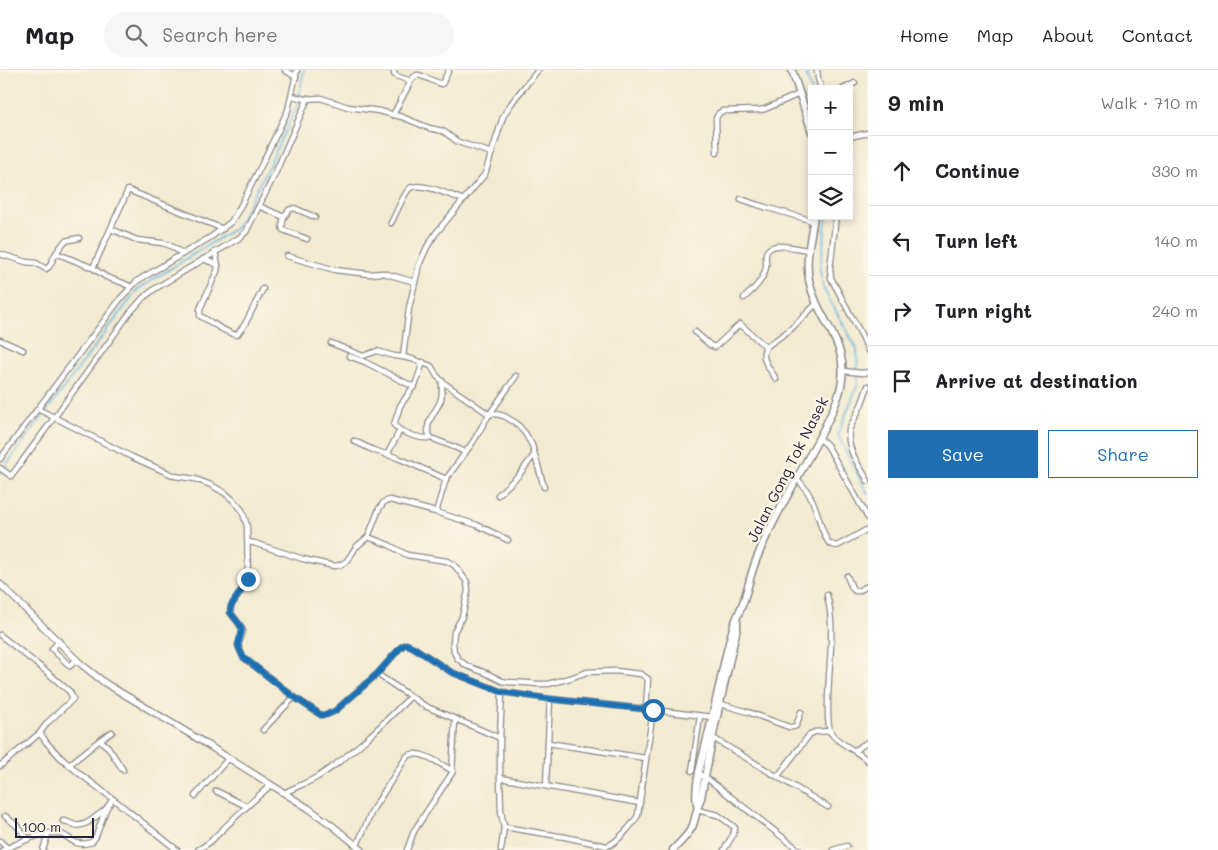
<!DOCTYPE html>
<meta charset="utf-8">
<style>
:root{--surface:#fff;--page:#f6f6f6;--text:#202124;--muted:#757577;--line:#e0e0e0;--accent:#1f6fb2}
body{margin:0;font-family:Mali,sans-serif;background:var(--page);color:var(--text)}
.controls{position:absolute;right:15px;top:15px;display:grid;overflow:hidden;border-radius:0px;box-shadow:0 2px 8px #0003}
.controls button{width:45px;height:45px;display:grid;place-items:center;padding:0;border:0;border-bottom:1px solid var(--line);background:var(--surface);color:var(--text);font:25px sans-serif}
.scale{position:absolute;left:15px;bottom:12px;width:79px;box-sizing:border-box;padding-left:5px;border:2px solid #22223b;border-top:0;font-size:14px;line-height:18px;white-space:nowrap;color:#22223b;-webkit-text-stroke:4px #fcf5e5;paint-order:stroke}
.stop{position:absolute;width:15px;height:15px;margin:-11px;border:4px solid #1f6fb2;border-radius:50%;background:#fff}
.stop.end{background:#1f6fb2;border-color:#fff;box-shadow:0 1px 5px #0008}
.list{margin:0;padding:0;list-style:none}
h2{display:flex;justify-content:space-between;align-items:center;height:65px;margin:0;padding:0 20px;font-size:21px}
h2 small{font-size:16px;font-weight:400;color:var(--muted)}
.list li{display:grid;grid-template-columns:32px 1fr auto;gap:15px;align-items:center;box-sizing:border-box;height:70px;padding:0 20px;border-top:1px solid var(--line)}
.list b{display:block;font-size:19px;white-space:nowrap}
.list em{font-size:16px;font-style:normal;color:var(--muted)}
.actions{display:flex;gap:10px;padding:15px 20px}
.actions a{flex:1;padding:11px 0;border:1px solid var(--accent);border-radius:0px;text-align:center;font-size:18px;color:var(--accent)}
.actions .main{background:var(--accent);color:#fff}
.icon{flex:none;width:28px;height:28px;fill:none;stroke:currentColor;stroke-width:2;stroke-linecap:round;stroke-linejoin:round}
.map{position:relative;flex:none;width:868px;height:780px;overflow:hidden}
header{display:flex;align-items:center;gap:30px;box-sizing:border-box;height:70px;padding:0 25px;background:var(--surface);border-bottom:1px solid var(--line)}
header strong{font-size:24px}
nav{display:flex;gap:28px;margin-inline-start:auto;font-size:18px}
.search{width:350px;height:45px;background:var(--page);display:flex;align-items:center;gap:12px;box-sizing:border-box;padding:0 18px;border-radius:28px;color:var(--muted);font-size:19px}
main{display:flex}
aside{flex:1;background:var(--surface)}
.map>svg:first-child{display:block}
.lines{fill:none;stroke-linecap:round;stroke-linejoin:round}
.stream{stroke:#64b6e0;stroke-width:2}
.minor-casing{stroke:#8a8686;stroke-width:7}
.tertiary-casing{stroke:#8a8686;stroke-width:8}
.secondary-casing{stroke:#8a8686;stroke-width:9}
.minor{stroke:#fff;stroke-width:4.5}
.tertiary{stroke:#fff;stroke-width:5.5}
.secondary{stroke:#fff;stroke-width:6}
.route{stroke:#1f6fb2;stroke-width:6}
.labels{text-anchor:middle;dominant-baseline:central;stroke-width:5;stroke-linejoin:round;paint-order:stroke}
.street-label{font-size:15px;fill:#22223b;stroke:#fcf5e5}
</style>
<header>
<strong>Map</strong>
<div class="search"><svg class="icon" aria-label="search" viewBox="0 0 24 24"><circle cx="10" cy="10" r="6"/><path d="M15 15l6 6"/></svg>Search here</div>
<nav><a>Home</a><a>Map</a><a>About</a><a>Contact</a></nav>
</header>
<main>
<div class="map">
<svg width="868" height="780" viewBox="0 0 868 780">
<rect width="100%" height="100%" fill="#fcf5e5"/>
<filter id="ink" filterUnits="userSpaceOnUse"><feTurbulence type="fractalNoise" baseFrequency=".02" numOctaves="2"/><feDisplacementMap in="SourceGraphic" scale="10" xChannelSelector="R" yChannelSelector="G"/><feConvolveMatrix kernelMatrix="1 2 1 2 8 2 1 2 1" color-interpolation-filters="sRGB"/></filter>
<filter id="wash" filterUnits="userSpaceOnUse"><feTurbulence type="fractalNoise" baseFrequency=".0096" numOctaves="4" result="noise"/><feDisplacementMap in="SourceGraphic" scale="20" xChannelSelector="R" yChannelSelector="G"/><feGaussianBlur stdDeviation="1.12" result="paint"/><feColorMatrix in="noise" values="0 0 0 0 0 0 0 0 0 0 0 0 0 0 0 0 0 1.4 0 .05"/><feComposite in="paint" operator="in"/></filter>
<g filter="url(#wash)">
<rect width="100%" height="100%" fill="#f2ebd1"/>
<g class="lines">
<g class="stream">
<polyline points="807,0 807,8 812,21"/>
<polyline points="827,146 820,198 823,218 857,279 858,314 838,364 844,378 868,424"/>
<polyline points="0,403 138,219 237,157 270,93 297,36 304,0"/>
</g>
</g>
</g>
<g filter="url(#ink)">
<g class="lines">
<g class="minor-casing">
<g id="minor">
<polyline points="285,0 296,7"/>
<polyline points="394,0 394,4 396,6 411,11"/>
<polyline points="817,0 818,8 821,19"/>
<polyline points="843,19 855,13"/>
<polyline points="292,26 305,29 321,28 348,37 379,41 402,47 429,58 443,61 458,72 492,83"/>
<path d="M 393,45 L 411,11 C 413,8 414,6 417,5 C 423,5 436,13 442,14 L 449,0"/>
<polyline points="849,67 868,63"/>
<polyline points="717,83 716,48 719,43 723,41 760,40 765,39 799,24"/>
<polyline points="741,129 758,135 813,151"/>
<polyline points="259,136 284,147 289,140 294,138 315,147"/>
<polyline points="836,146 830,199 831,208 863,268 868,281"/>
<polyline points="284,147 282,156 283,160 307,169"/>
<path d="M 391,153 C 395,146 405,121 410,118 C 421,111 452,126 464,130"/>
<polyline points="111,159 137,170 162,173 169,175 182,183"/>
<path d="M 215,182 L 218,195 L 217,201 L 200,239 L 200,246 L 202,247 C 213,253 225,263 237,265 L 245,254 L 263,219"/>
<polyline points="56,183 65,171 79,168"/>
<polyline points="0,184 26,192 36,193 46,199 49,197 56,183 93,198 106,207 123,213 131,217"/>
<polyline points="287,186 335,200 369,204 383,203 415,212"/>
<polyline points="203,189 218,195"/>
<polyline points="93,198 128,120 223,159"/>
<path d="M 744,228 C 753,220 764,210 766,197 C 767,192 764,186 767,181 C 769,178 774,176 777,176 C 786,175 799,179 809,180"/>
<polyline points="695,262 710,275 715,277 740,254 766,277"/>
<polyline points="0,270 23,280"/>
<polyline points="331,273 363,286 377,281 394,286 403,287"/>
<polyline points="349,286 365,292 414,317"/>
<path d="M 423,292 L 416,313 L 400,336 L 394,355 C 402,364 420,369 431,368"/>
<polyline points="843,301 863,303 868,302"/>
<path d="M 776,309 C 770,299 759,288 766,277 L 791,259 L 817,233"/>
<path d="M 442,312 C 442,318 443,326 440,332 C 435,343 422,355 431,368 L 459,379 L 465,383"/>
<path d="M 868,316 L 862,333 L 849,360 C 846,379 859,395 868,411"/>
<polyline points="38,339 132,387 175,406 195,409 211,415 225,423 233,430 242,440 247,456 248,507 245,515 231,536 230,542 240,555 243,561 238,575 239,578 243,587 294,627 321,645 326,645 335,641 377,604 401,577 406,574 413,577 451,602 502,622 550,629 646,639 712,647"/>
<polyline points="492,343 504,346 516,353 525,363 532,375 544,417"/>
<path d="M 490,345 L 444,313 L 437,306 L 431,296 L 412,289 L 403,287 L 409,238 L 419,195 L 427,177 L 436,163 L 485,104 L 503,47 C 512,29 526,16 538,0"/>
<polyline points="819,368 827,375 868,448"/>
<polyline points="354,371 373,380 398,388 421,398 446,409"/>
<polyline points="387,385 400,360"/>
<polyline points="0,389 121,228 137,211 211,167 231,152 239,139 262,94 288,40 297,0"/>
<polyline points="0,398 11,406 54,348 129,244 143,228 156,218 239,168 246,162 274,106 308,28"/>
<path d="M 797,409 C 811,422 816,438 821,456 C 824,462 825,469 830,474 L 837,476 L 868,459"/>
<polyline points="498,425 519,405 534,385"/>
<polyline points="436,442 446,409 473,372 487,348 516,306"/>
<polyline points="368,467 389,475 407,485 447,491 454,495 459,501 467,512 468,521 462,547 454,562 453,573 454,582 458,589 467,596 486,603 502,611 507,612 527,613 537,614 548,614 570,608 587,602 616,601 641,604 648,609 646,639"/>
<polyline points="248,472 254,473 303,489 334,496 340,495 347,491 356,477 368,467 379,439 384,432 390,430 436,442 477,455 508,470"/>
<polyline points="847,506 852,518 855,521 858,521 868,516"/>
<path d="M 827,525 C 836,559 828,597 828,633 C 828,642 827,655 831,663 C 837,673 858,681 868,691"/>
<polyline points="0,565 47,602 70,622 73,629 47,653 40,663 46,672 61,688 80,704 117,732 177,780"/>
<polyline points="59,571 52,579 70,596 77,589"/>
<polyline points="377,604 425,636 500,668"/>
<polyline points="721,634 748,642 789,657 792,657 796,656 801,642"/>
<polyline points="263,660 294,627"/>
<polyline points="713,668 828,737"/>
<polyline points="100,670 112,662"/>
<polyline points="548,673 645,688"/>
<polyline points="855,680 868,672"/>
<polyline points="69,695 100,670 108,677 123,700"/>
<polyline points="0,696 40,663"/>
<polyline points="692,701 700,646"/>
<polyline points="699,704 709,710 799,780"/>
<polyline points="778,706 810,664 815,662 830,661"/>
<polyline points="500,708 640,733"/>
<polyline points="546,716 550,629"/>
<polyline points="216,721 246,736"/>
<path d="M 284,723 C 295,717 308,713 319,706 C 353,684 382,655 410,627"/>
<polyline points="195,726 228,689"/>
<polyline points="697,740 718,745 733,756 735,758 733,765 724,780"/>
<polyline points="5,746 17,756 28,769"/>
<path d="M 63,751 C 69,751 70,754 75,755 C 85,758 97,745 105,740"/>
<path d="M 504,757 L 565,767 L 607,776 C 616,774 634,753 638,745 L 653,640"/>
<polyline points="0,771 7,778"/>
<path d="M 357,775 L 373,739 L 407,686 C 420,678 441,695 453,701"/>
<path d="M 3,780 C 17,774 40,762 55,763 C 71,763 70,779 92,772 L 96,766 L 106,739 L 113,729"/>
<polyline points="43,780 48,764"/>
<path d="M 198,780 C 202,777 207,775 211,771 C 230,752 250,733 271,715"/>
<polyline points="407,780 414,761 452,703 455,649"/>
<polyline points="501,780 504,757 501,742 500,708 500,668 502,622"/>
<polyline points="833,780 847,776"/>
</g>
</g>
<g class="tertiary-casing">
<polyline id="tertiary" points="0,514 81,594 105,613 195,667 308,738 333,756 362,780"/>
</g>
<g class="secondary-casing">
<g id="secondary">
<polyline points="792,0 812,62"/>
<path d="M 697,735 C 693,715 705,679 710,657 C 714,638 719,618 723,598 C 726,585 729,571 733,558 C 736,548 741,539 744,530 C 749,514 752,498 759,483 C 774,447 795,413 813,379 C 823,361 833,343 839,324 C 854,274 818,254 809,210 C 805,189 811,167 814,146"/>
<path d="M 673,780 C 680,772 689,765 693,755 C 696,746 697,737 701,728 L 715,655 L 737,558 L 737,552"/>
</g>
</g>
<use href="#minor" class="minor"/>
<use href="#tertiary" class="tertiary"/>
<use href="#secondary" class="secondary"/>
</g>
</g>
<g class="lines" filter="url(#ink)">
<polyline class="route" points="248,509 245,515 231,536 230,542 240,555 242,560 238,575 239,578 243,587 294,627 321,645 326,645 335,641 377,604 401,577 406,574 413,577 451,602 502,622 550,629 653,640"/>
</g>
<g class="labels">
<g class="street-label">
<text transform="translate(787 399) rotate(-63)">Jalan Gong Tok Nasek</text>
</g>
</g>
</svg>
<div class="controls">
<button>+</button>
<button>−</button>
<button><svg class="icon" aria-label="layers" viewBox="0 0 24 24"><path d="M12 4l9 5-9 5-9-5zM3 14l9 5 9-5"/></svg></button>
</div>
<div class="scale">100 m</div>
<div class="stop" style="left:653px;top:640px"></div>
<div class="stop end" style="left:248px;top:509px"></div>
</div>
<aside>
<h2>9 min<small>Walk · 710 m</small></h2>
<ul class="list">
<li><svg class="icon" aria-label="ahead" viewBox="0 0 24 24"><path d="M12 20V5M6 11l6-6 6 6"/></svg><div><b>Continue</b></div><em>330 m</em></li>
<li><svg class="icon" aria-label="left" viewBox="0 0 24 24"><path d="M17 20v-9H6M10 6l-5 5 5 5"/></svg><div><b>Turn left</b></div><em>140 m</em></li>
<li><svg class="icon" aria-label="right" viewBox="0 0 24 24"><path d="M7 20v-9h11M14 6l5 5-5 5"/></svg><div><b>Turn right</b></div><em>240 m</em></li>
<li><svg class="icon" aria-label="arrive" viewBox="0 0 24 24"><path d="M6 21V4h12l-3 4 3 4H6"/></svg><div><b>Arrive at destination</b></div></li>
</ul>
<div class="actions"><a class="main">Save</a><a>Share</a></div>
</aside>
</main>
